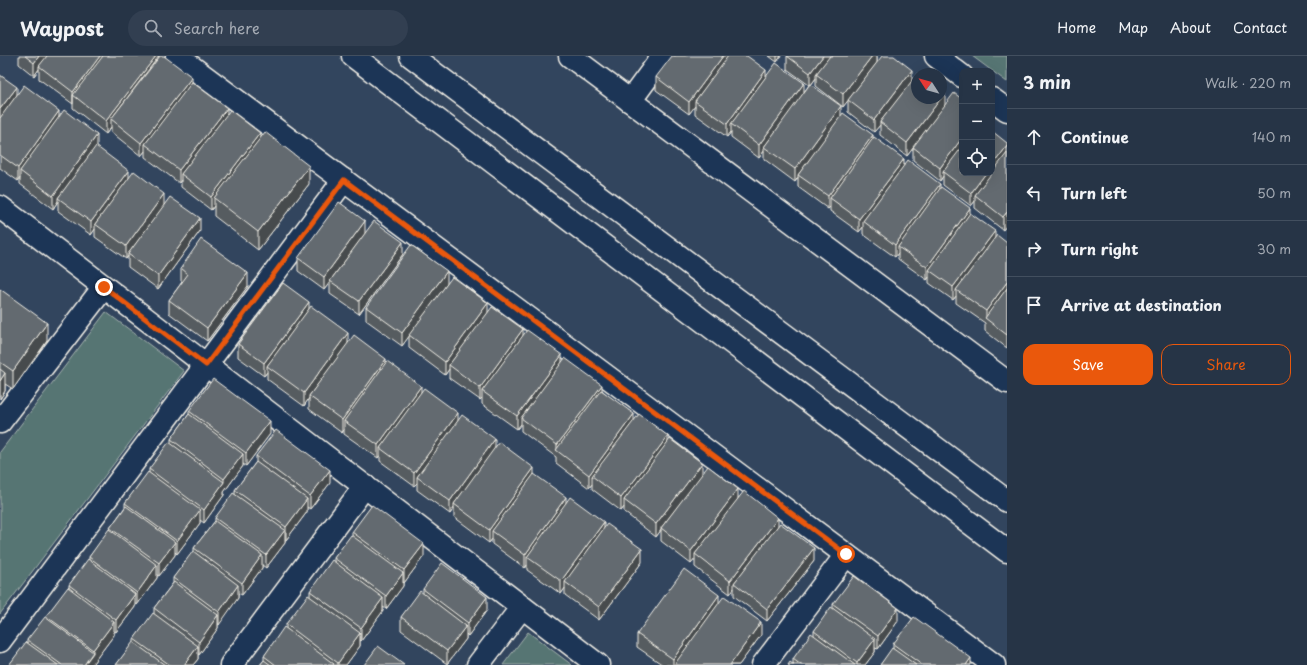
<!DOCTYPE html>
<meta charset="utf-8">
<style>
:root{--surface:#263446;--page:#323f51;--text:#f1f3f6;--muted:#a4aab3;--line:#424f5f;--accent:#ea580c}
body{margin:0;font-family:"Playpen Sans",sans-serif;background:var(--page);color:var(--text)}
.controls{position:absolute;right:12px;top:12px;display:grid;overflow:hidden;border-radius:8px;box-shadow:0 4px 16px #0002}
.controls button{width:36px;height:36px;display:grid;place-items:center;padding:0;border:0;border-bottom:1px solid var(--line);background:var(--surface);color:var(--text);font:20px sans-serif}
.compass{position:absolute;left:911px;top:12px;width:36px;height:36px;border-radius:50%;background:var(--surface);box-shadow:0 4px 16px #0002;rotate:306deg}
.stop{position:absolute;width:12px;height:12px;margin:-9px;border:3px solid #ea580c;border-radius:50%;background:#fff}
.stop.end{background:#ea580c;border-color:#fff;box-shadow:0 1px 4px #0008}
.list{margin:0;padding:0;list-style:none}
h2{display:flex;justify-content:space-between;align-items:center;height:52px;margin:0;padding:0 16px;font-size:17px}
h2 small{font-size:13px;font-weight:400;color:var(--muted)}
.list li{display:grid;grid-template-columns:26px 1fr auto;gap:12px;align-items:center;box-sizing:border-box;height:56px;padding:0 16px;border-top:1px solid var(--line)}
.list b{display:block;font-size:15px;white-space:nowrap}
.list em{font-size:13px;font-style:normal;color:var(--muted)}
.actions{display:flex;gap:8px;padding:12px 16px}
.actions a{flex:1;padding:9px 0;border:1px solid var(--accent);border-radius:12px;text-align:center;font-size:14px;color:var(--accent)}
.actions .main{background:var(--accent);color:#fff}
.icon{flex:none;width:22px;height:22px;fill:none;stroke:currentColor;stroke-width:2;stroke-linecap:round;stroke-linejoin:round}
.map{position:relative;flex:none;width:1007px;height:609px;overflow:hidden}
header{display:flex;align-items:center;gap:24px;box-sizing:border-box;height:56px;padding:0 20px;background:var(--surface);border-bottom:1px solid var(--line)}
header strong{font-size:19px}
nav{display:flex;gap:22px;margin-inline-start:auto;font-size:14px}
.search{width:280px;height:36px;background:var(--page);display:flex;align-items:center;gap:10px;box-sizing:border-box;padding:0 14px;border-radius:22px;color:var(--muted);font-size:15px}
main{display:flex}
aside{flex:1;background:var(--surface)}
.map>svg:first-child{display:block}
.green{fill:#567573;stroke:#a5b3ae}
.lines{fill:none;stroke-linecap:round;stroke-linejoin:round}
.street-casing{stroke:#f4f1e8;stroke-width:25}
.secondary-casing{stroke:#f4f1e8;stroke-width:25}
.street{stroke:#1d3557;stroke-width:22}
.secondary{stroke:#1d3557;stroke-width:22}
.wall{fill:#565c60;stroke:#f4f1e8}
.shaded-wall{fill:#464b4e;stroke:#f4f1e8}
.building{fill:#646b70;stroke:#f4f1e8}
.route{stroke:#ea580c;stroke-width:5}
</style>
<header>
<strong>Waypost</strong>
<div class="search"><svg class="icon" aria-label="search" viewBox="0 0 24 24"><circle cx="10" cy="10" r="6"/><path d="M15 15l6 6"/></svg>Search here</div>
<nav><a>Home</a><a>Map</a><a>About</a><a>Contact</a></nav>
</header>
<main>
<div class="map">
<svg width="1007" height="609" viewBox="0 0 1007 609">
<rect width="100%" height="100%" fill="#32455e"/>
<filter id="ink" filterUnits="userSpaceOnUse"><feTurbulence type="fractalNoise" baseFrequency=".025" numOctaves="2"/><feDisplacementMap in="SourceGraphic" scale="8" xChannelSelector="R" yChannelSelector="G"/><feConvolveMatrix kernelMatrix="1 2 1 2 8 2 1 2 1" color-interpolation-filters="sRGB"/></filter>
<g filter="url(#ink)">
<g class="green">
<polygon points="972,0 1007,0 1007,26"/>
<polygon points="106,256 184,315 0,558 0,396"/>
<polygon points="528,576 572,609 503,609"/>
</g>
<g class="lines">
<g class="street-casing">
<g id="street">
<polyline points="177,0 994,609"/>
<polyline points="570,0 1007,326"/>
<polyline points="936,0 962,20"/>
<polyline points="992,43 1007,54"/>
<polyline points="630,45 663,0"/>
<polyline points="0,151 598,609"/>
<polyline points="0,366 104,231"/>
<polyline points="0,585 344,124"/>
<polyline points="231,609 365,430"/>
<polyline points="478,609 522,551"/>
<polyline points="763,609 846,499"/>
</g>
</g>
<g class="secondary-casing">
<g id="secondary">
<polyline points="353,0 1007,495"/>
<polyline points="411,0 1007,445"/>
</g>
</g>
<use href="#street" class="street"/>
<use href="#secondary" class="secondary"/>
</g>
<g class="wall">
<polygon points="19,0 159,0 192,27 227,59 260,83 309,128 258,194 214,160 214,150 211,154 181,131 181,124 179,127 145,101 145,95 141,100 111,76 111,71 106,78 73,52 73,48 39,23 39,13 34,20 19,8"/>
<polygon points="769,0 781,0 777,6"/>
<polygon points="787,0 877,0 877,7 912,24 945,49 962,117 1007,87 1003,174 975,152 975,145 971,150 943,129 943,120 940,125 913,104 913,92 907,100 880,79 880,69 874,76 848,56 848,44 843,51 816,30 816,22 811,29 841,61 873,82 904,109 940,134 970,158 995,182 1007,187 1007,292 985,275 985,267 956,247 956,240 953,244 929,227 929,221 927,224 898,203 898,197 895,201 863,178 863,171 859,176 830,155 830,151 828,153 798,131 798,121 795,126 764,103 764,95 759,102 731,81 731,76 727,81 695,58 695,50 689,58 656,34 656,21 766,20 804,36 809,29 787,13"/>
<polygon points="0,19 17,40 59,61 97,91 129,121 164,149 200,175 158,233 128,211 128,200 126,203 95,181 95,173 91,179 58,155 58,145 53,153 20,128 20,122 18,125 0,112"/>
<polygon points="365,177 403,198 359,258 330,238 330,226 324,234 298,215 298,202"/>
<polygon points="181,212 248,230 207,285 169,257 169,244 182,226 181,225"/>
<polygon points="447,228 602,334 634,364 668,386 702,418 738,441 778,469 814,505 767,565 734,540 734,532 730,538 695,511 695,503 691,508 661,485 661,474 656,481 624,456 624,451 621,455 592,433 592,428 589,432 556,407 556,401 521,375 521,368 517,373 482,348 482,342 480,344 449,322 449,313 445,319 409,292 409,280 402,290 366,264 366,251"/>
<polygon points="0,233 47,285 13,333 5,328 5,335 0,343"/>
<polygon points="309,253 348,286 386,307 421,336 495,392 534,419 566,446 604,473 642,506 599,564 565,539 565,532 561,538 527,514 527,509 525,512 492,488 492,483 489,487 454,461 454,452 450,458 417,434 417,427 414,430 380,405 380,399 378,402 344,378 344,373 342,377 309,353 309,342 304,350 267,323 267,316 264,320 238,301 238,288"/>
<polygon points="189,355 270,378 246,410 243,408 243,410 224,436 224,439 204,467 200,464 200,467 177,498 175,496 175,499 159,520 157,519 157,522 137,549 135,548 135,551 116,576 114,575 114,579 93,607 93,609 9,609 27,587 27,584 46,562 46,560 69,532 69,529 89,504 89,501 110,474 110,472 125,451 125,447 149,417 149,413 171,387 171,383 189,358"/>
<polygon points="256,400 330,427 310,453 307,451 307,456 286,484 285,484 285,487 266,512 262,509 262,512 242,539 238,537 238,542 218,569 218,572 199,599 198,598 198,603 193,609 116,609 134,586 134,583 154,558 154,552 173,527 173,522 194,496 194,492 215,465 215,462 235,439 235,434 256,406"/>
<polygon points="352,476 424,500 404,527 403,526 403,530 386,553 383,551 383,555 361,585 360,584 360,590 346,609 260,609 264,604 264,600 286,573 286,568 310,541 310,535 334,506 334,502 352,480"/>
<polygon points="423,533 487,554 468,580 466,578 466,583 447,608 401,574 401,561 423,537"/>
<polygon points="719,547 761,579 739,609 663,609 637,591 637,578"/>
<polygon points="833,548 898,565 878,593 875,592 875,596 865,609 788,609 793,608 793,603 814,579 814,575 833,553"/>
<polygon points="893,588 971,609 880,609 893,593"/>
</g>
<g class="shaded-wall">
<polygon points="39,0 49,0 39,10 39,13 34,20 34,7"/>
<polygon points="100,0 110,0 73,39 73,48 73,36"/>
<polygon points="156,0 159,0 111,63 111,71 106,78 106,65"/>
<polygon points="723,0 730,0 695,45 695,50 689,58 689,46"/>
<polygon points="777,0 781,0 777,6"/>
<polygon points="823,0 833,0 816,18 816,22 810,30 810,17"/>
<polygon points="872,0 877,0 877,7 843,51 843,38"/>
<polygon points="766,14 766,27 731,68 731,76 727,81 727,68"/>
<polygon points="912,14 912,27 880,66 880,69 874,76 874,64"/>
<polygon points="192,21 192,34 145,88 145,95 141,100 141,87"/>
<polygon points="804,27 804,40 764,91 764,95 759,102 759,89"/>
<polygon points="17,31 17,44 0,66 0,53"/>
<polygon points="945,37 945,50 907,100 907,87"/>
<polygon points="841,50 841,63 798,119 798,121 795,126 795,113"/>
<polygon points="227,52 227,65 181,118 181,124 179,127 179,114"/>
<polygon points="59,55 59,68 20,115 20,122 18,125 18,112"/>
<polygon points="260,77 260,90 214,142 214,150 211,154 211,141"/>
<polygon points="97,79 97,92 58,142 58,145 53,153 53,140"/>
<polygon points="873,79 873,92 830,142 830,151 828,153 828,140"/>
<polygon points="962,82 962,95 943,116 943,120 940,125 940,112"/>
<polygon points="1007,90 1007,103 975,139 975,145 971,150 971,137 986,117 992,117 992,110"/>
<polygon points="904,103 904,116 863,165 863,171 859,176 859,163"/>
<polygon points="309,110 309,128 258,194 258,176"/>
<polygon points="129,115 129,127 95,168 95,173 91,179 91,166"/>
<polygon points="940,128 940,141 898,191 898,197 895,201 895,189"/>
<polygon points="164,138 164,151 128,198 128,200 126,203 126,190"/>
<polygon points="970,152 970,165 929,214 929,221 927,224 927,211"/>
<polygon points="1007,156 1007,169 1003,174 1003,161"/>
<polygon points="200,162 200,175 158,233 158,220"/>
<polygon points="365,165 365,178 330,225 330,226 324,234 324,221"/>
<polygon points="995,175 995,188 956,234 956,240 953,244 953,231"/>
<polygon points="403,186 403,198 359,258 359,245"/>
<polygon points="447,215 447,228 402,290 402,277"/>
<polygon points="248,217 248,230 207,285 207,272"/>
<polygon points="1007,226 1007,239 986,263 986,255"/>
<polygon points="309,246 309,259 267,310 267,316 264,320 264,307"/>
<polygon points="488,247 488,260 449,309 449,313 445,319 445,306"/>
<polygon points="47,267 47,285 13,333 13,315"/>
<polygon points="523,273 523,286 482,335 482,342 480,344 480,332"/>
<polygon points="348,277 348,290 309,340 309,342 304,350 304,337"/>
<polygon points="562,299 562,312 521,362 521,368 517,373 517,360"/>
<polygon points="386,303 386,315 344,365 344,373 342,377 342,364"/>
<polygon points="5,317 5,335 0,343 0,325"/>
<polygon points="602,329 602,342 557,395 557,389"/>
<polygon points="421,330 421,342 380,392 380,399 378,402 378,389"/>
<polygon points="458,357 458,370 417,421 417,427 414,430 414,417"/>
<polygon points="634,358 634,371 592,420 592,428 589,432 589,419"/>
<polygon points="270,365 270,378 246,410 246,397"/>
<polygon points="668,380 668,393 624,444 624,451 621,455 621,442"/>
<polygon points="495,383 495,396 454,448 454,452 450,458 450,445"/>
<polygon points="243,398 243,410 224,436 224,439 204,467 204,454 224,426 224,423"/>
<polygon points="702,407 702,420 661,472 661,474 656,481 656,468"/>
<polygon points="534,412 534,425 492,475 492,483 489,487 489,474"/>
<polygon points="330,414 330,427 310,453 310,440"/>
<polygon points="738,433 738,446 695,498 695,503 691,508 691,495"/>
<polygon points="566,441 566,454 527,501 527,509 525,512 525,499"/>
<polygon points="307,443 307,456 286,484 286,471"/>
<polygon points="200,454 200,467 177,498 177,485"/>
<polygon points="778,462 778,474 734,527 734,532 730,538 730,525"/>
<polygon points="604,466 604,479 565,526 565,532 561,538 561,525"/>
<polygon points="285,474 285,487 266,512 266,499"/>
<polygon points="175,486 175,499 159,520 159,507"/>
<polygon points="424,488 424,500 404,527 404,514"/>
<polygon points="814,492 814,505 767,565 767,553"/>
<polygon points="642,493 642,506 599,564 599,551"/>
<polygon points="262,499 262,512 242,539 242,527"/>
<polygon points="157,509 157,522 137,549 137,537"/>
<polygon points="403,517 403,530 386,553 386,540"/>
<polygon points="238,529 238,542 219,569 219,556"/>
<polygon points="135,538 135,551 116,576 116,564"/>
<polygon points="719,539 719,552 678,609 673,609 673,603"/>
<polygon points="487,541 487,554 468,580 468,567"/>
<polygon points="383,542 383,555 361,585 361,572"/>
<polygon points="898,552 898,565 878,593 878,580"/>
<polygon points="218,559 218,572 199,599 199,586"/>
<polygon points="114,566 114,579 93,607 93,609 84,609 93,597 93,594"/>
<polygon points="761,566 761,579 739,609 730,609"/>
<polygon points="466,570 466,583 447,608 447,595"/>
<polygon points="360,577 360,590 346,609 338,609 338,607"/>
<polygon points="875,583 875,596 865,609 857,609 857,607"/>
<polygon points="198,590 198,603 193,609 184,609"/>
<polygon points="971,602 971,609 966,609"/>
</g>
<g class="building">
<polygon points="25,0 39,0 34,7"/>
<polygon points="47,0 100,0 73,36 39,10"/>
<polygon points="103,0 156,0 106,65 73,39"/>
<polygon points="160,0 164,0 192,21 141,87 111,63"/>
<polygon points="672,0 723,0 689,46 656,21"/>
<polygon points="728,0 747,0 766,14 727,68 695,45"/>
<polygon points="787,0 823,0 810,17"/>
<polygon points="830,0 872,0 843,38 816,18"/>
<polygon points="882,0 894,0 912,14 874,64 848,44"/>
<polygon points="776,7 804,27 759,89 731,68"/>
<polygon points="918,17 919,18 917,18 917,42 941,42 941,35 945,37 907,87 880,66"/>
<polygon points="0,19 17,31 0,53"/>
<polygon points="192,26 227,52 179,114 145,88"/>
<polygon points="810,28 841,50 795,113 764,91"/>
<polygon points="24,29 59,55 18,112 0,99 0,62"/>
<polygon points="954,37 962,43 962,82 940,112 913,91"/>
<polygon points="64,54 97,79 53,140 20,115"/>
<polygon points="230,54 260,77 211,141 181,118"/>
<polygon points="843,57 873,79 828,140 798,119"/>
<polygon points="992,75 1007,87 1007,90 992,110"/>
<polygon points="265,76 309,110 258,176 214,142"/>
<polygon points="874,81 904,103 859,163 830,142"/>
<polygon points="96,90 129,115 91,166 58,142"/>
<polygon points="962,91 962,117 986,117 971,137 943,116"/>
<polygon points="1007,97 1007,156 1003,161 975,139"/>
<polygon points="908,104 940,128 895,189 863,165"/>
<polygon points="134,115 164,138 126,190 95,168"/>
<polygon points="941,131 970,152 927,211 898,191"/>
<polygon points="170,141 200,162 158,220 128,198"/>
<polygon points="339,146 365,165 324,221 298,202"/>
<polygon points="970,157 995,175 953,231 929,214"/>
<polygon points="374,165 403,186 359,245 330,225"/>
<polygon points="997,179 1007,187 1007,226 986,255 956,234"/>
<polygon points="201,183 248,217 207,272 169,244 188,218 181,212"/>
<polygon points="411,189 447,215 402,277 366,251"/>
<polygon points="452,221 488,247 445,306 409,279"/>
<polygon points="283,227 309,246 264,307 238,288"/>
<polygon points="1007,232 1007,279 985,262"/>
<polygon points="0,233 47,267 13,315 0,306"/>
<polygon points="311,250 348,277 304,337 267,310"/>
<polygon points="492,251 523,273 480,332 449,309"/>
<polygon points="527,274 562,299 517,360 482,335"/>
<polygon points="354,279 386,303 342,364 309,340"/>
<polygon points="565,302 602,329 557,389 521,362"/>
<polygon points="387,305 421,330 378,389 344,365"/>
<polygon points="0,313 5,317 0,325"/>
<polygon points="213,323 270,365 246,397 189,355"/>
<polygon points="424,332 458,357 414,417 380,392"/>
<polygon points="601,334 634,358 589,419 556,394"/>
<polygon points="189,358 243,398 224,423 171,383"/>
<polygon points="639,358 668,380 621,442 592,420"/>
<polygon points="462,359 495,383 450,445 417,421"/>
<polygon points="276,374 330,414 310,440 256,400"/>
<polygon points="670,383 702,407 656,468 624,444"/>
<polygon points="169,386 224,426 204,454 149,413"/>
<polygon points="499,386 534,412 489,474 454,448"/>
<polygon points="256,406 307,443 286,471 235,434"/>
<polygon points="708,410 738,433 691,495 661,472"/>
<polygon points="148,416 200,454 177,485 125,447"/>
<polygon points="534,418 566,441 525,499 492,475"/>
<polygon points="744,435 778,462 730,525 695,498"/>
<polygon points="233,437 285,474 266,499 215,462"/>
<polygon points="570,441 604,466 561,525 527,501"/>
<polygon points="372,449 424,488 404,514 352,476"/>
<polygon points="126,450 175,486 159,507 110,472"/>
<polygon points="215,465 262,499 242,527 194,492"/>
<polygon points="780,467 814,492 767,553 734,527"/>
<polygon points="607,468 642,493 599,551 565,526"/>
<polygon points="109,473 157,509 137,537 89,501"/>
<polygon points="351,479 403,517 386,540 334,502"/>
<polygon points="193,495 238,529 219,556 173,522"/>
<polygon points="88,503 135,538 116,564 69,529"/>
<polygon points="332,504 383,542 361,572 310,535"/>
<polygon points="442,507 487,541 468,567 423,533"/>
<polygon points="684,513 719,539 673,603 637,578"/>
<polygon points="854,520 898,552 878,580 833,548"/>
<polygon points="174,526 218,559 199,586 154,552"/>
<polygon points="68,531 114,566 93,594 46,560"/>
<polygon points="420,535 466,570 447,595 401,561"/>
<polygon points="308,539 360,577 338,607 286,568"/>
<polygon points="724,540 761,566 730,609 674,609"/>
<polygon points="831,551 875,583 857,607 814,575"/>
<polygon points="153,557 198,590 184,609 170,609 134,583"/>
<polygon points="45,561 93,596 84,609 62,609 27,584"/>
<polygon points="914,561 971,602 966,609 922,609 893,588"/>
<polygon points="284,571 334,608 333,609 276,609 264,600"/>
<polygon points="811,577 855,609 801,609 793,603"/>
<polygon points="26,586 58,609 9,609"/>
<polygon points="133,586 165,609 116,609"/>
<polygon points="378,590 404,609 364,609"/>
<polygon points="892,592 916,609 880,609"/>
<polygon points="264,604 271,609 260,609"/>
<polygon points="790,606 794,609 788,609"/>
</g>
</g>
<g class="lines" filter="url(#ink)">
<polyline class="route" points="104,231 206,309 344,124 846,498"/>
</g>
</svg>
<div class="controls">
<button>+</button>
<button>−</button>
<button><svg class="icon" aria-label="locate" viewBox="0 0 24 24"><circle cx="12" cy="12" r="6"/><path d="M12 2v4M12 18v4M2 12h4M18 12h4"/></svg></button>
</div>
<svg class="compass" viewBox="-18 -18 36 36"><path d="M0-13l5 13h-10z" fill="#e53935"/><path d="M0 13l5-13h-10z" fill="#a4aab3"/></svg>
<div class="stop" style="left:846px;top:498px"></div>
<div class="stop end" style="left:104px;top:231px"></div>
</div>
<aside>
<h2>3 min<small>Walk · 220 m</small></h2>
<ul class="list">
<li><svg class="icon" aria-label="ahead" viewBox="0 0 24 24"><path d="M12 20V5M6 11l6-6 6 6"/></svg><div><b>Continue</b></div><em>140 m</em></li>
<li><svg class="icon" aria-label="left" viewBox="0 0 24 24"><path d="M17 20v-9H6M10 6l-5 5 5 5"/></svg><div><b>Turn left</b></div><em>50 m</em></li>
<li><svg class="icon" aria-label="right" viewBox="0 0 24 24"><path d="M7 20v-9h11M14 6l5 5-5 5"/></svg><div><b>Turn right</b></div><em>30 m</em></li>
<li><svg class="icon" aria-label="arrive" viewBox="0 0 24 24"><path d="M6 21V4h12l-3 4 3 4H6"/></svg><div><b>Arrive at destination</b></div></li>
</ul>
<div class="actions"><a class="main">Save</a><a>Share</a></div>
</aside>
</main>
